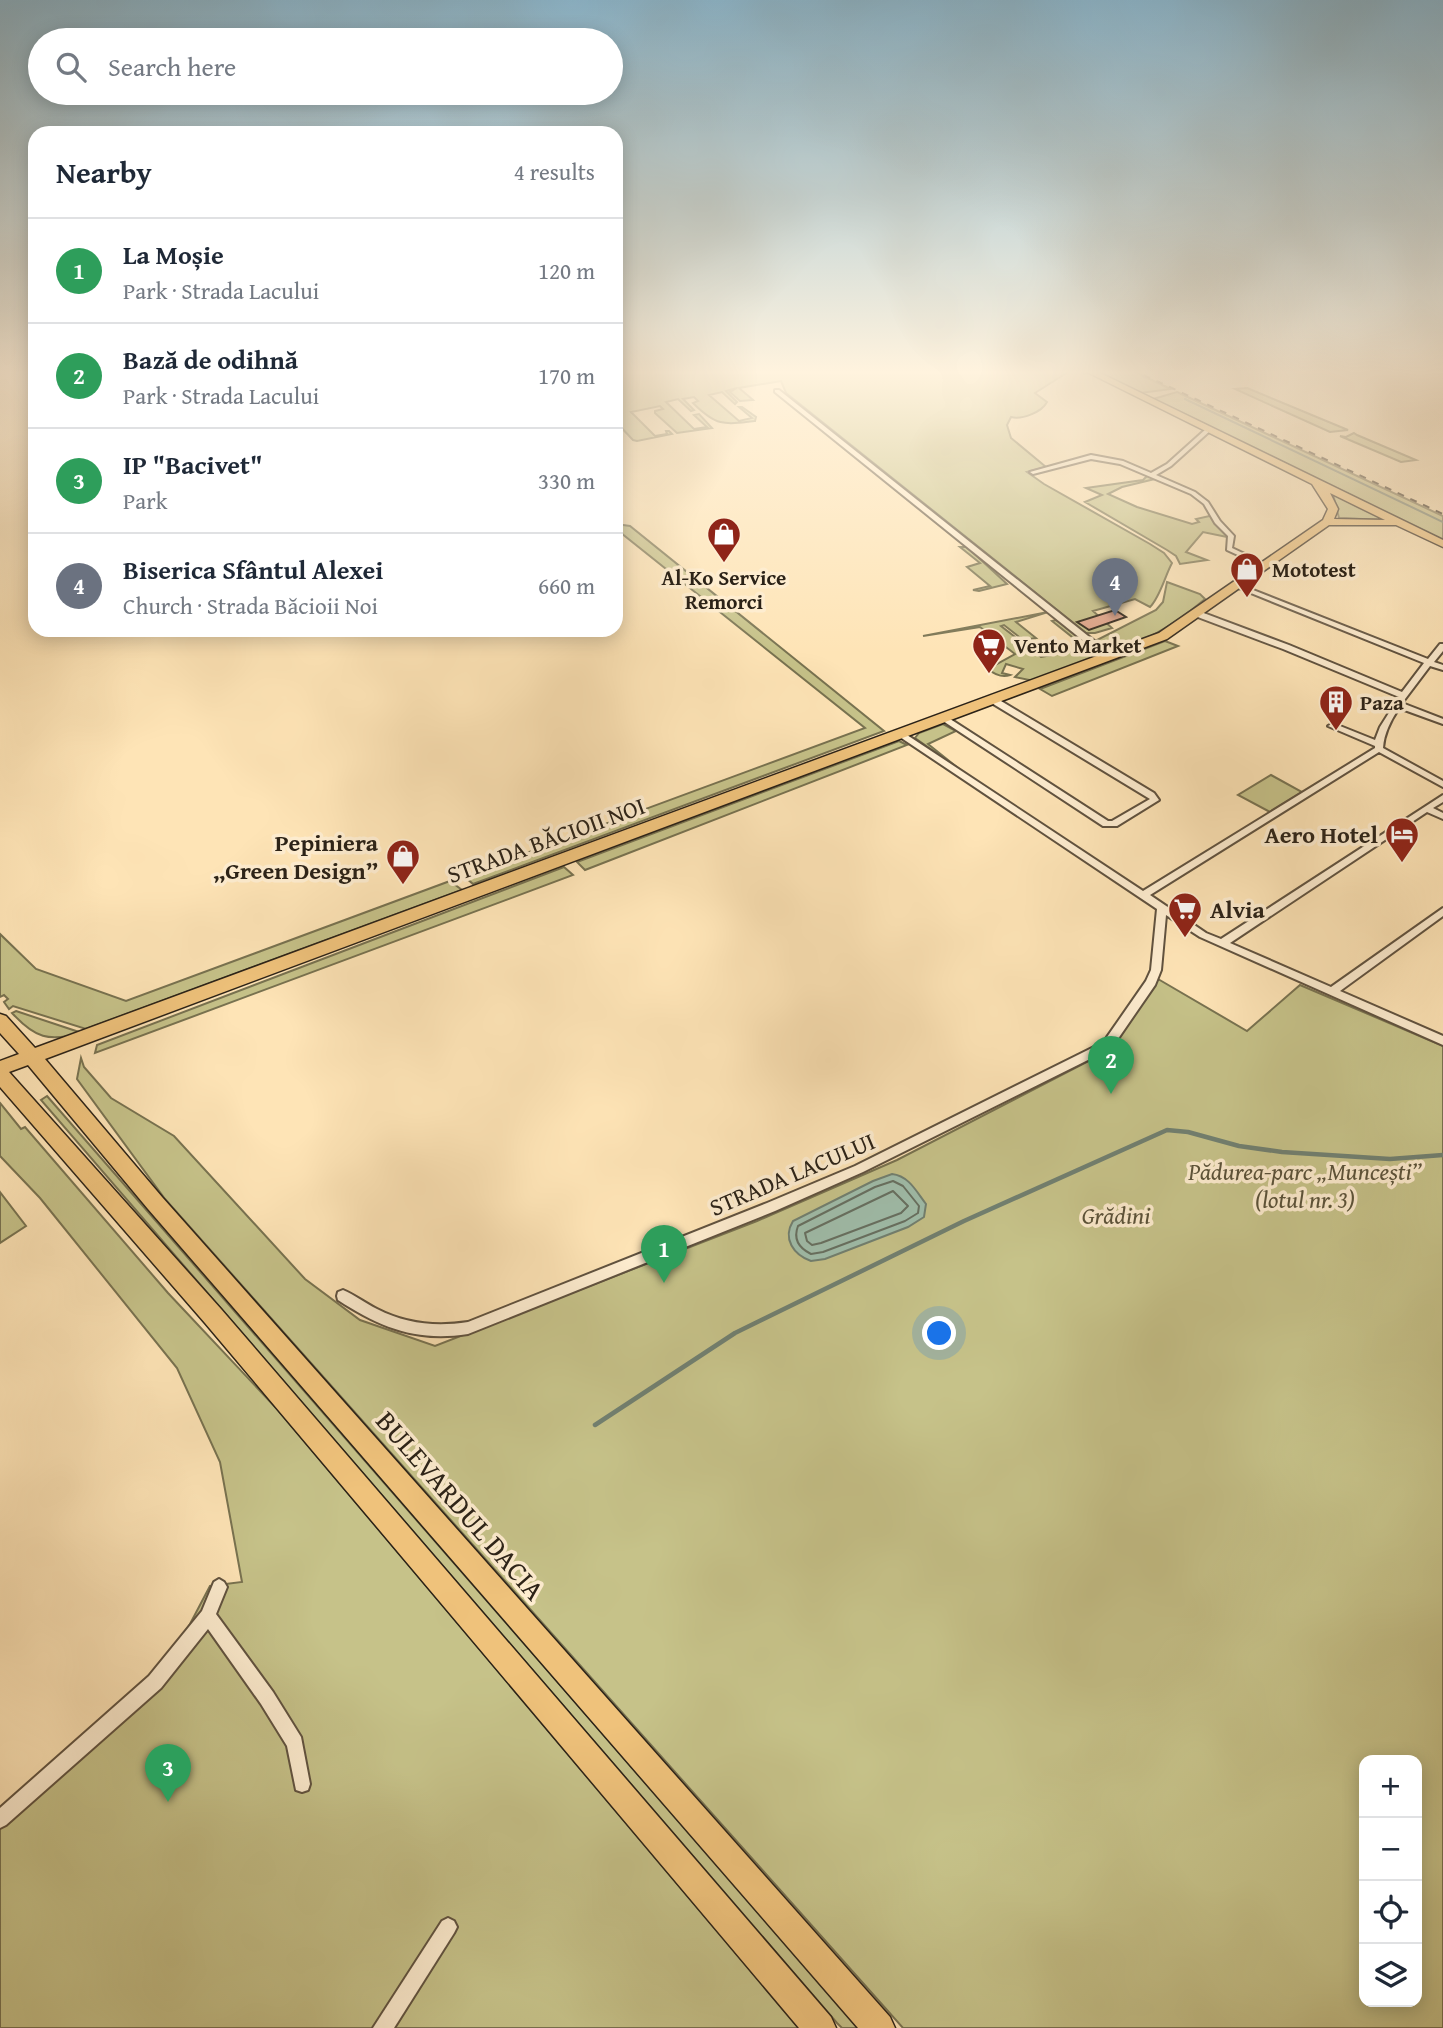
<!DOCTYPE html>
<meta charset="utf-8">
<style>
:root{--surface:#fff;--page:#f2f2f3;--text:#1f2937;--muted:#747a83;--line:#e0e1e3;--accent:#8f2418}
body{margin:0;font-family:"Gentium Book Plus",serif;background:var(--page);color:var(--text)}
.controls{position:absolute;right:21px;bottom:21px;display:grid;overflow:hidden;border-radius:14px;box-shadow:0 4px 18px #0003}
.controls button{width:63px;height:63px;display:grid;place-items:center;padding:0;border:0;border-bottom:2px solid var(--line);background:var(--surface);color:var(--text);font:35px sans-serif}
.you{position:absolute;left:940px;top:1334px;width:24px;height:24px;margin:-18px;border:5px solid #fff;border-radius:50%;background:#1a73e8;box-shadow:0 0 0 10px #1a73e833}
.badge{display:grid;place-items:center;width:46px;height:46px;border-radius:50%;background:var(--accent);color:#fff;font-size:23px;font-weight:700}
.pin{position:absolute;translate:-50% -58px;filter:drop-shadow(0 2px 4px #0008)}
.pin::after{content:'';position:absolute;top:37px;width:24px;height:21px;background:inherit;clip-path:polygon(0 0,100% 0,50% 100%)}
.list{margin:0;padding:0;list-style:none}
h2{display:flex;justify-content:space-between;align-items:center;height:91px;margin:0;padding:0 28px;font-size:30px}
h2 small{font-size:23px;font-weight:400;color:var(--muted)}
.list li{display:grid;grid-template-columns:46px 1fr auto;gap:21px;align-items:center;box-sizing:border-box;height:105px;padding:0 28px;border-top:2px solid var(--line)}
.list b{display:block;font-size:26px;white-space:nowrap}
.list p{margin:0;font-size:23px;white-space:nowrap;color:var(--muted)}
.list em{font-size:23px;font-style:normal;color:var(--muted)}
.icon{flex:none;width:38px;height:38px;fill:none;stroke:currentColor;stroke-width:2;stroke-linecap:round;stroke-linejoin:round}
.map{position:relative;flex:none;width:1443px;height:2028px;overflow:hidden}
.search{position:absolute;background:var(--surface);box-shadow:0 4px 18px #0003;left:28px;top:28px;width:595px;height:77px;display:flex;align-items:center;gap:18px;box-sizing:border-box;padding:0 24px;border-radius:38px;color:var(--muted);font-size:26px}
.panel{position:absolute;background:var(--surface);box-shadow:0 4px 18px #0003;left:28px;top:126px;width:595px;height:511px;border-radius:21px}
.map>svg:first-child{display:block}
.green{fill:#c6c289;stroke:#787250;stroke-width:2;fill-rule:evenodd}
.water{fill:#a0bfad;stroke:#718071;stroke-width:2}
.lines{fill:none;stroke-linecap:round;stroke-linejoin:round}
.shore{stroke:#667062;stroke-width:2}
.stream-far1{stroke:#718071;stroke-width:2}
.stream{stroke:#718071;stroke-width:4.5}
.building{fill:#e4a78e;stroke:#2b2217;stroke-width:2}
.minor-casing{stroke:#60523f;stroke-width:4}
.primary-casing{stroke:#2b2217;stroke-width:3}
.minor{fill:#feedd0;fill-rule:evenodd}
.primary{fill:#efc27b;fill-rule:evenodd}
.rail{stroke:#2b2217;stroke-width:2;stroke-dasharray:7 7;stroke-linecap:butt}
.labels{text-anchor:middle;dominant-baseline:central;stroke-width:7;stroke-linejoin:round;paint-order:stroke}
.far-poi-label{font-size:21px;font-weight:bold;fill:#2b2217;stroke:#feedd0;text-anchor:start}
.poi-label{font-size:24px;font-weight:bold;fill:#2b2217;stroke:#feedd0;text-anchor:end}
.street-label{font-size:24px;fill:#2b2217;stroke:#feedd0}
.park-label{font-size:24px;font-style:italic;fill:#5a5239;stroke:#feedd0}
.near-street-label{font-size:28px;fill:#2b2217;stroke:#feedd0}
</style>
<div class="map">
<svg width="1443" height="2028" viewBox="0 0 1443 2028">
<rect width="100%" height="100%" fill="#fee4b6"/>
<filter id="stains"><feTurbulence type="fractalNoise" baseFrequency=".00286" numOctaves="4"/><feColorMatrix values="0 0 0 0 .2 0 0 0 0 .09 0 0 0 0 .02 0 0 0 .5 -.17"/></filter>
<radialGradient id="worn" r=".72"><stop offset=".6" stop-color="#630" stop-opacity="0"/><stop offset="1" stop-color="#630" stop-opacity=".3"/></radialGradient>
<g class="green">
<path d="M 616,369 L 1068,369 L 1071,370 L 1035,393 L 1047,402 C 1042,412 1022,420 1011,417 L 1007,425 L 1011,438 L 1046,467 L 1027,472 L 1044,484 L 1150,544 L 1164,553 L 1172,563 C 1165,576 1160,597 1150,607 L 1135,599 L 1093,611 L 1112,628 L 1095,633 L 1086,633 L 786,393 L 781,381 L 739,388 L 753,400 L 740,401 L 730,392 L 737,388 L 726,391 L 737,402 L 735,404 L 722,392 L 709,395 L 739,421 L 752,418 L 739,407 L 742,407 L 756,417 L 755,421 C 723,425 716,426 693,403 L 698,401 L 694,397 L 683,399 L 694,410 L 691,411 L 678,399 L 666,402 L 694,429 L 707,427 L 694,415 L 699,414 L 712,428 L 677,433 L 655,413 L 655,411 L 663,409 L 660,406 L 631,412 L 655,436 L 667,434 L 666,431 L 669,431 L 672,434 L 637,441 L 633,440 L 616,422 L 616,419 L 620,418 L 616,414 Z"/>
<polygon points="1089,369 1128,369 1171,389 1140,393"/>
<polygon points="1247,388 1348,430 1330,432 1235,389"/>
<polygon points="1177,392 1443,516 1443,540 1153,399"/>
<polygon points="1354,433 1357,435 1416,460 1401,462 1340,436 1346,437"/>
<polygon points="1149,474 1155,479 1122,487 1108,494 1137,507 1192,524 1199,522 1196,519 1214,515 1214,521 1227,533 1227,537 1203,532 1186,552 1207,560 1180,564 1176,556 1167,550 1085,502 1102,495 1086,488 1143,480"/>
<polygon points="1333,494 1386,520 1339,518"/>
<polygon points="616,524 630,526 884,731 473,884 464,876 865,728 616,529"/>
<polygon points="960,547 967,547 1007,584 979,591 973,590 990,586 967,567 980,563"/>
<path d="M 1167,582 L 1200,594 L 1205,599 C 1178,622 1146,643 1112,650 L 1095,641 L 1156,610 L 1163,602 Z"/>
<path d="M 1048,612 L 1016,622 L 1036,638 L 1023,640 L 1004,625 L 1001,626 L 1041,657 L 1087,649 L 1052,621 L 1056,620 L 1095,649 L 1094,658 L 1034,681 L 1015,677 L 1023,669 L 1006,664 L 1002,673 L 1010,675 C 1002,678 994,674 988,669 L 1015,654 L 980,627 L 923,636 Z"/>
<polygon points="1165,641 1178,646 1052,696 1040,689"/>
<polygon points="943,724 956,731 928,744 963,772 915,738 919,733"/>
<polygon points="899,741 907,745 585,870 577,862"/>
<polygon points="1271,775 1302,792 1270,812 1238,795"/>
<polygon points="564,867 573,875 95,1053 97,1045"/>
<polygon points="450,881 462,890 86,1029 13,1006 9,1009 4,1002 8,999 4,995 0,997 0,934 36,969 126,1001"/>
<path d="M 1158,979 L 1247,1031 L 1300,985 L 1443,1046 L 1443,2028 L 903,2028 L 165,1199 L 77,1079 L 81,1058 L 84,1067 L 111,1098 L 174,1136 L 305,1279 L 360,1320 L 435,1346 L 757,1221 L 897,1160 L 1112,1049 ZM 1364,1760 L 1417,1760 L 1417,2002 L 1364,2002 Z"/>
<path d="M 16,1011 L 82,1033 C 48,1042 35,1038 12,1013 Z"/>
<polygon points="47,1096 859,2028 842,2028 837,2023 41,1100"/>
<polygon points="0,1103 21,1129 25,1127 168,1293 277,1409 799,2028 0,2028 0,1808 162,1664 190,1624 210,1586 242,1582 220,1462 177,1368 40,1198 0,1156"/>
<polygon points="0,1192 26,1226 0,1243"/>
</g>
<path class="water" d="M 892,1174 C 909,1176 916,1191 926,1204 L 924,1217 L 908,1227 L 825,1259 L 811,1261 C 794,1255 782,1239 793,1221 L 873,1181 Z"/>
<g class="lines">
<g class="shore">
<path d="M 893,1181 L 903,1186 L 919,1206 L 918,1213 L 905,1221 L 823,1252 L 811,1254 C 799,1248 793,1239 798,1226 L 875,1187 Z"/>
<polygon points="893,1191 908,1206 901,1213 821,1243 812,1245 807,1241 805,1233"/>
</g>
<g class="stream-far1">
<polyline points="1084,374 1111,369"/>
<polyline points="1185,399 1443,522"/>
</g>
<polyline class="stream" points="595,1425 735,1333 964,1221 1167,1130 1188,1132 1239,1146 1282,1152 1390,1159 1443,1155"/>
</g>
<polygon class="building" points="1115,610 1126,617 1089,630 1077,622"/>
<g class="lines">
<g class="minor-casing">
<g id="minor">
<polygon points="775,390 779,390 1112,655 1112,659 1106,659 775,392"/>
<polygon points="1206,429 1211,430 1171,466 1156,475 1195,492 1208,502 1220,521 1234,536 1232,548 1268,565 1268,567 1264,567 1227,550 1228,536 1215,523 1204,504 1191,494 1120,464 1091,459 1033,474 1030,472 1091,455 1123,461 1151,473 1167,464"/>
<path d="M 1238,584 L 1428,659 L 1440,644 L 1443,644 L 1443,651 L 1434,662 L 1443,665 L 1443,670 L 1430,666 L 1402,703 L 1443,719 L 1443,724 L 1399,708 C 1391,720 1384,733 1383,748 L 1443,781 L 1443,787 L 1379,752 L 1150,895 L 1206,933 L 1221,939 L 1443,795 L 1443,802 L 1433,808 L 1443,813 L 1443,819 L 1427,812 L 1230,943 L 1331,987 L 1443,908 L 1443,916 L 1340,991 L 1443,1036 L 1443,1045 L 1200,937 L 1166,915 L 1161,970 L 1155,985 L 1113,1046 L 1104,1052 L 863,1172 L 775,1211 L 468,1334 C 417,1342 381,1328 338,1300 L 337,1296 L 338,1292 L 343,1290 C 355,1295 365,1303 377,1309 C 406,1324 436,1327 468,1322 L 767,1203 L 855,1166 L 1096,1046 L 1105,1040 L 1146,981 L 1151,970 L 1157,909 L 897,735 L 898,733 L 904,733 L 1143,891 L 1375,748 L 1375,746 L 1328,726 L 1332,724 L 1335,724 L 1375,740 L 1380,727 L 1399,697 L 1283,649 L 1195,616 L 1195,612 L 1201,612 L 1289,645 L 1402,692 L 1424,663 L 1236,587 L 1236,585 Z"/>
<polygon points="990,698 996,698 1154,793 1159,800 1117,826 1103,826 940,719 941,717 947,717 1108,821 1112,821 1150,799 990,702"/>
<polygon points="219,1579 224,1582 227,1587 216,1614 273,1692 301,1737 310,1784 308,1790 302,1792 296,1790 287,1746 261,1704 208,1629 161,1688 6,1825 0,1828 0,1808 149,1676 202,1611 214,1582"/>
<polygon points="448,1918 454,1921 457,1927 454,1933 394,2028 373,2028 442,1921"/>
</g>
</g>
<g class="primary-casing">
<path id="primary" d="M 1081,369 L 1092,369 L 1443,540 L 1443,547 L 1396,525 L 1329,525 L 1167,639 L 45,1059 L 162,1197 L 890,2017 L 895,2028 L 858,2028 L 148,1209 L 28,1065 L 9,1072 L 221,1309 L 831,2017 L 836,2028 L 799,2028 L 205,1323 L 0,1087 L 0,1061 L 19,1054 L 0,1033 L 0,1014 L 6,1016 L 35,1048 L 1159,633 L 1323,520 L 1328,509 L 1312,484 ZM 1330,493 L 1385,520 L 1334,519 L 1338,509 Z"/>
</g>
<use href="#minor" class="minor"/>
<use href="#primary" class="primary"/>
<polyline class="rail" points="1131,369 1443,514"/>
</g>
<linearGradient id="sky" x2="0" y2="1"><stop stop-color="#8bb8d0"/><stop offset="0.57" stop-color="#fff3de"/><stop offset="1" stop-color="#fff3de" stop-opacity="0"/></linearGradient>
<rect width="1443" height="653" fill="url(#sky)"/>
<defs>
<g id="shop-pin" transform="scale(1.75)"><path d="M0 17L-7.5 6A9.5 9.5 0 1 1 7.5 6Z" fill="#8f2418" stroke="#feedd0"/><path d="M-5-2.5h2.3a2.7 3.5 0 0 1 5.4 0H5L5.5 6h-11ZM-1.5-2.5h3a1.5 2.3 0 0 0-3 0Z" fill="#fff"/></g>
<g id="supermarket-pin" transform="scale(1.75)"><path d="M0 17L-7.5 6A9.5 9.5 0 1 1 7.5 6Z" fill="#8f2418" stroke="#feedd0"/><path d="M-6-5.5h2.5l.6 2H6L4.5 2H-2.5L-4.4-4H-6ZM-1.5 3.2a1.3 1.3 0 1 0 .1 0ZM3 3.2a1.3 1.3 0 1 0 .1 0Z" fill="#fff"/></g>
<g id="building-pin" transform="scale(1.75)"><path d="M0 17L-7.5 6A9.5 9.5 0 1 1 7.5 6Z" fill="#8f2418" stroke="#feedd0"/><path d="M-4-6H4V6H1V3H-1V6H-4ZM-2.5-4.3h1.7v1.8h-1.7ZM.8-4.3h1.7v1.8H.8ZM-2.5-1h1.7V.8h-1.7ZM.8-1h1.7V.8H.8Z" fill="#fff"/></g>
<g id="hotel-pin" transform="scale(1.75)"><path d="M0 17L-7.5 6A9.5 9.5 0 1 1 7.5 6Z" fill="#8f2418" stroke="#feedd0"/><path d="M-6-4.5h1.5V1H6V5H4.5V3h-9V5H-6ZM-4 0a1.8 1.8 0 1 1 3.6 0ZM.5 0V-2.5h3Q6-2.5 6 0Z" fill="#fff"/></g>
</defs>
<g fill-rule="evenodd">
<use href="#shop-pin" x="724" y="534"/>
<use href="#shop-pin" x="1247" y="569"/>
<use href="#supermarket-pin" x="989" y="645"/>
<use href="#building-pin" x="1336" y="702"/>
<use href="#hotel-pin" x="1402" y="834"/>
<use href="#shop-pin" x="403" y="856"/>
<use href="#supermarket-pin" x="1185" y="909"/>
</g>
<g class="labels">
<g class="far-poi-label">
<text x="1272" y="569">Mototest</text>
<text x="724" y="577" text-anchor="middle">Al-Ko Service<tspan x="724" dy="24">Remorci</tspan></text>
<text x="1014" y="645">Vento Market</text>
<text x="1360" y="702">Paza</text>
</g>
<g class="poi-label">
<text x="1378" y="834">Aero Hotel</text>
<text x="378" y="842">Pepiniera<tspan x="378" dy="28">„Green Design”</tspan></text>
<text x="1210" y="909" text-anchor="start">Alvia</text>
</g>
<g class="street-label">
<text transform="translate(546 840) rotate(-20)">STRADA BĂCIOII NOI</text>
<text transform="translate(792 1174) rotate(-23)">STRADA LACULUI</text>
</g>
<g class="park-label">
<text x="1305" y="1171">Pădurea-parc „Muncești”<tspan x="1305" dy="28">(lotul nr. 3)</tspan></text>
<text x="1116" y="1215">Grădini</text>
</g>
<g class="near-street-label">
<text transform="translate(461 1505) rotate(49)">BULEVARDUL DACIA</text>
</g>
</g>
<rect width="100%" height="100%" filter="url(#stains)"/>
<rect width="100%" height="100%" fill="url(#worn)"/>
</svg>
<div class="controls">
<button>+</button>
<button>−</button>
<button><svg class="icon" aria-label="locate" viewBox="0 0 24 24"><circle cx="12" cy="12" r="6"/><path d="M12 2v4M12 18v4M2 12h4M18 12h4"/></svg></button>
<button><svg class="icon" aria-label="layers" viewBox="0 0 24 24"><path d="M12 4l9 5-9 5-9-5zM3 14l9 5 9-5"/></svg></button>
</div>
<div class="you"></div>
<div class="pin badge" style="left:664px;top:1283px;background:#2e9e5b">1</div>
<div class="pin badge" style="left:1111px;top:1094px;background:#2e9e5b">2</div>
<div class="pin badge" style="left:168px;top:1802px;background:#2e9e5b">3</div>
<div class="pin badge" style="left:1115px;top:616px;background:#6b7280">4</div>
<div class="search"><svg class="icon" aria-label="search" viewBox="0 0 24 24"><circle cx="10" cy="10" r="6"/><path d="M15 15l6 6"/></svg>Search here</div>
<section class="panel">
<h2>Nearby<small>4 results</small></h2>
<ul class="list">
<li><span class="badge" style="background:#2e9e5b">1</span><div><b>La Moșie</b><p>Park · Strada Lacului</p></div><em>120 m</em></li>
<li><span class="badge" style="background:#2e9e5b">2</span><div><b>Bază de odihnă</b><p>Park · Strada Lacului</p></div><em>170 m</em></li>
<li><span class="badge" style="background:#2e9e5b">3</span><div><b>IP &quot;Bacivet&quot;</b><p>Park</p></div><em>330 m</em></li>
<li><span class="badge" style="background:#6b7280">4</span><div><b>Biserica Sfântul Alexei</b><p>Church · Strada Băcioii Noi</p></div><em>660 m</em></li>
</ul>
</section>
</div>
